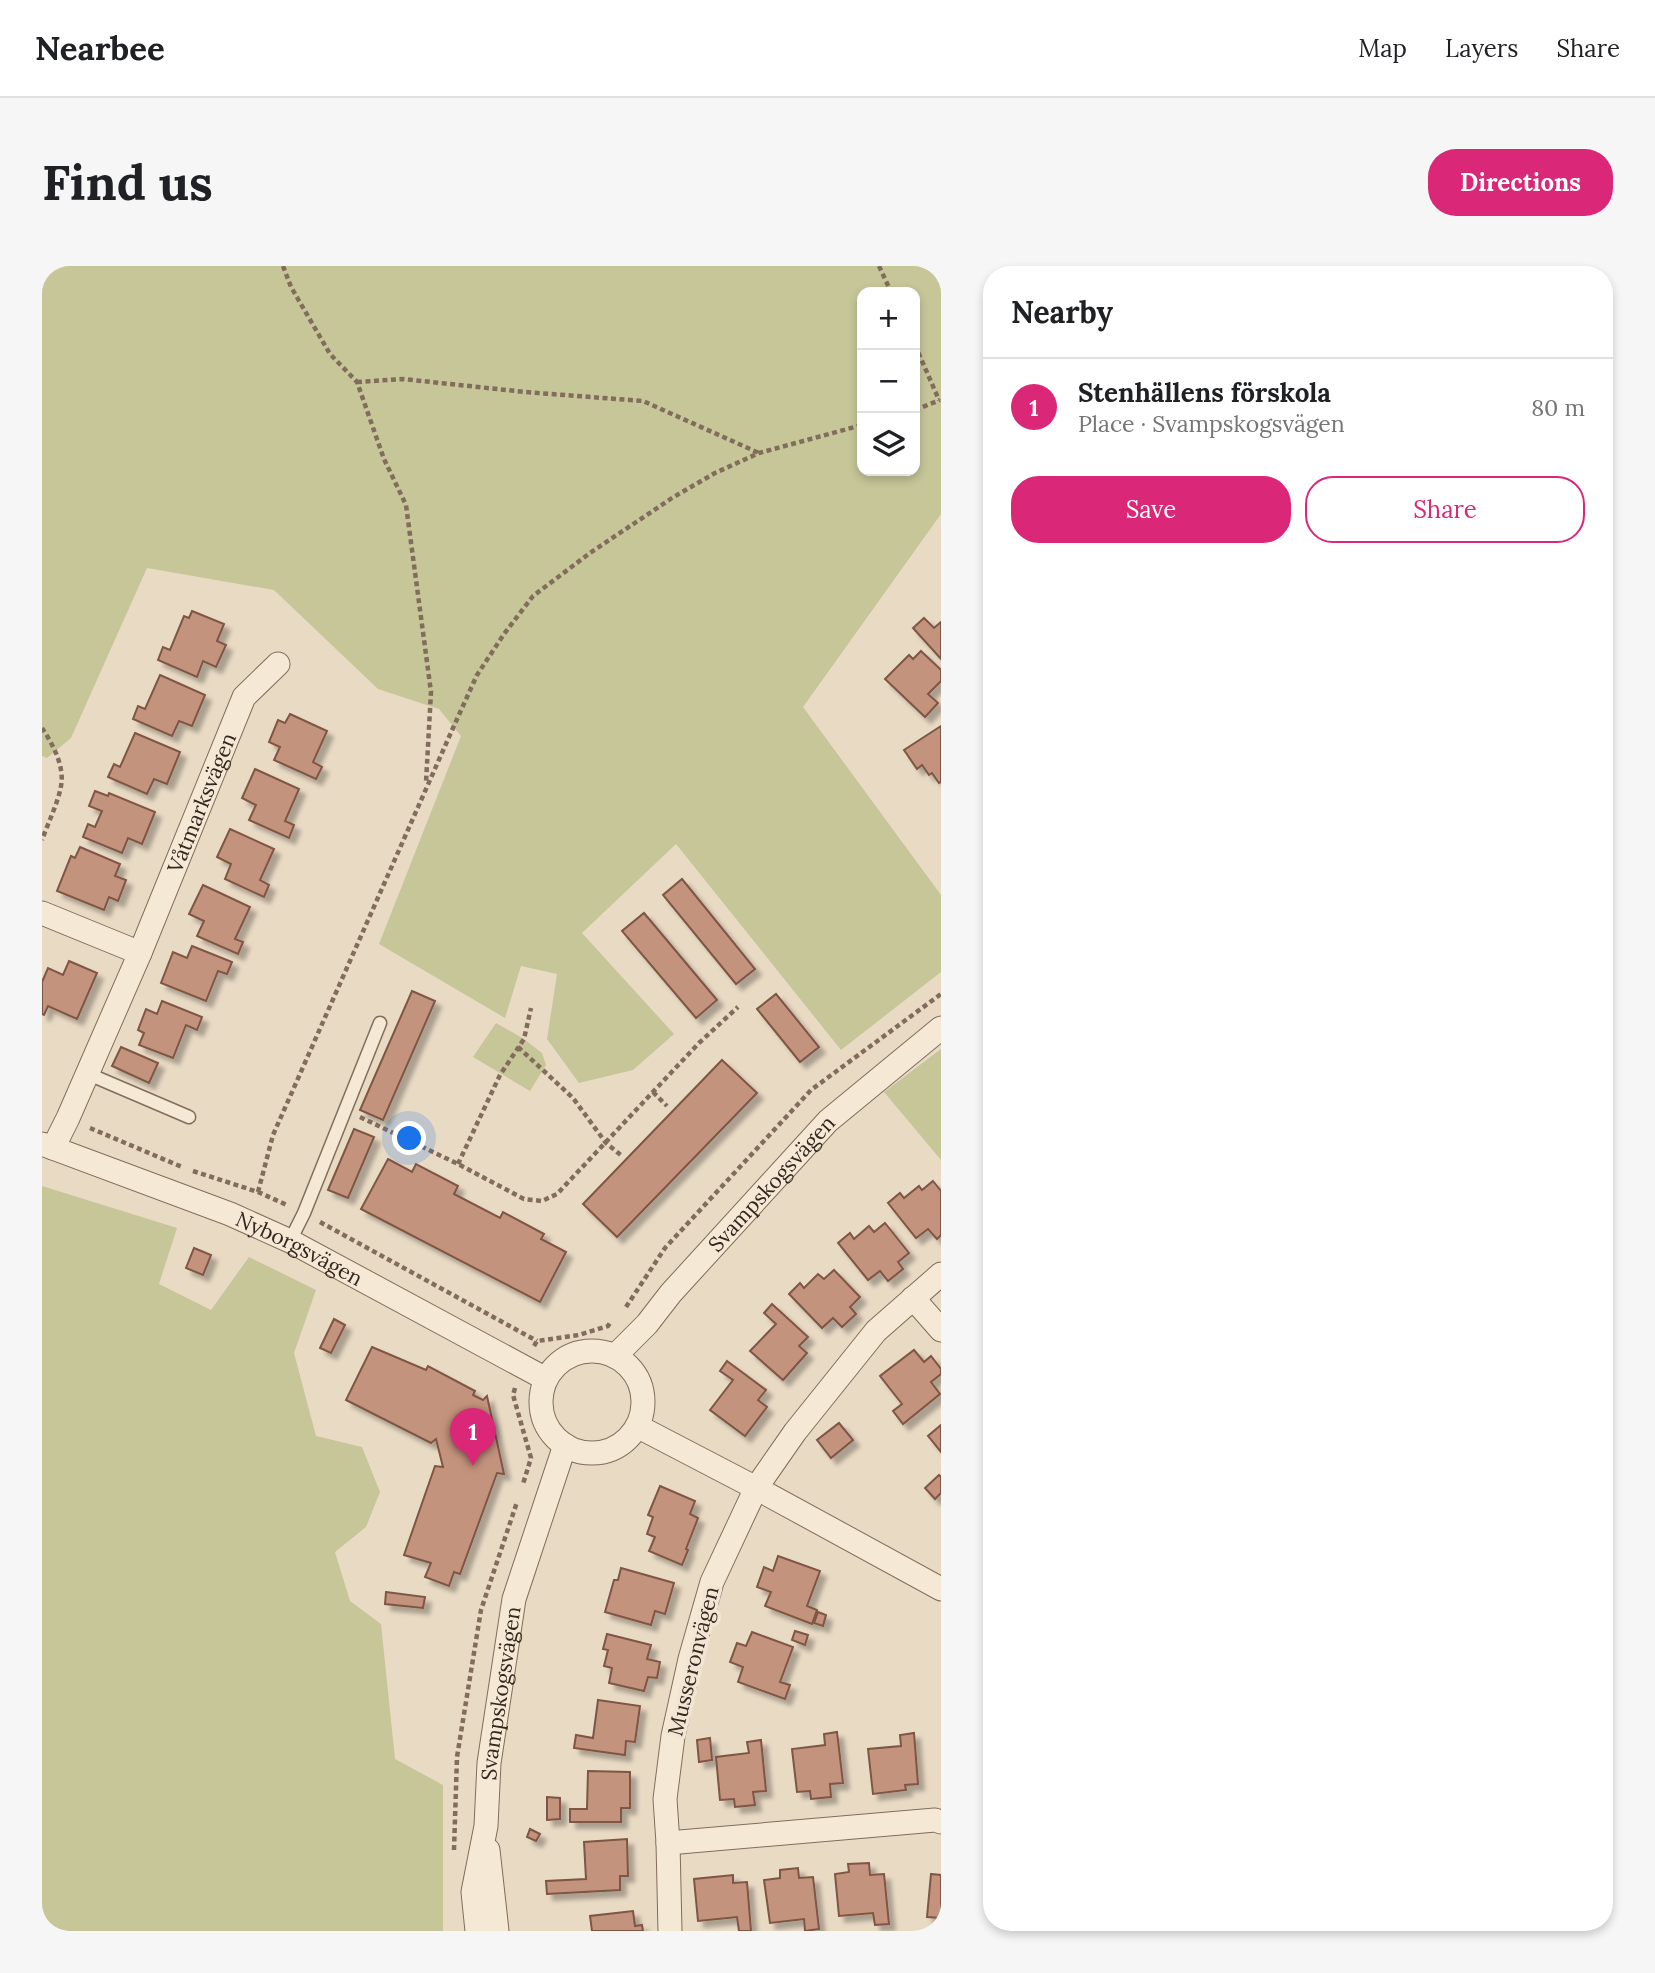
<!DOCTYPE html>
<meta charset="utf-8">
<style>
:root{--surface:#fff;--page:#f6f6f6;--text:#202124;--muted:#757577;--line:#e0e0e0;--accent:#db2777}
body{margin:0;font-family:Lora,serif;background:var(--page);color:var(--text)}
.controls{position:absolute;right:21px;top:21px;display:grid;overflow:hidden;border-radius:14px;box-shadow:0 4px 10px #0003}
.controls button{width:63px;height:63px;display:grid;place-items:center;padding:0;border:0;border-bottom:2px solid var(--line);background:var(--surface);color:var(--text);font:35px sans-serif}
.you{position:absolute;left:368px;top:873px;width:24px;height:24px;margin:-18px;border:5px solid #fff;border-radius:50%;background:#1a73e8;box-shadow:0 0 0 10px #1a73e833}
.badge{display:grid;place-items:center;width:46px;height:46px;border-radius:50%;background:var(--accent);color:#fff;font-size:23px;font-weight:700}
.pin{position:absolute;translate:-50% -58px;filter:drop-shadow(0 2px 4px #0008)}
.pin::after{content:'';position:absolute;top:37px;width:24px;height:21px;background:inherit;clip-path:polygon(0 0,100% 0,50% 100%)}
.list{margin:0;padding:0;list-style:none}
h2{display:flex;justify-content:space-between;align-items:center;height:91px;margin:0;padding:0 28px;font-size:30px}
h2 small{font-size:23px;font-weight:400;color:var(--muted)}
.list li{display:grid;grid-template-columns:46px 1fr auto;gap:21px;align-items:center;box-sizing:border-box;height:98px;padding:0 28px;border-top:2px solid var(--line)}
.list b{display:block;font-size:26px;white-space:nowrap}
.list p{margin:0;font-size:23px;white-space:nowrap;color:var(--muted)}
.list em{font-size:23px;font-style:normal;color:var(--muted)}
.actions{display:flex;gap:14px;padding:21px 28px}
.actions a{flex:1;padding:16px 0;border:2px solid var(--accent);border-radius:28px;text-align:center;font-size:24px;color:var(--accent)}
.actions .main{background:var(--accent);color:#fff}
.icon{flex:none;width:38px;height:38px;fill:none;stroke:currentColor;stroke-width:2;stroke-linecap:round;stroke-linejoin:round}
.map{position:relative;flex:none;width:899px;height:1665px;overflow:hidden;border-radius:28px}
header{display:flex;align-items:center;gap:42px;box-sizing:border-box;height:98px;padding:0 35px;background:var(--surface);border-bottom:2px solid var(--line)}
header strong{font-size:33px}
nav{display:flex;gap:38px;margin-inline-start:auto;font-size:24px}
.intro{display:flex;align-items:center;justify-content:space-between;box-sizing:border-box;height:168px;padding:0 42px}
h1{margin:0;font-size:49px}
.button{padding:18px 32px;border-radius:28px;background:var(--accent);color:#fff;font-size:24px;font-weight:700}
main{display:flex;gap:42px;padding:0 42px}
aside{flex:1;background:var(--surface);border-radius:28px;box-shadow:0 4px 10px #0003}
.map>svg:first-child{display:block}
.green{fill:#c6c699;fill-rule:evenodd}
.building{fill:#c4937d;stroke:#7f5544;stroke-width:2;filter:url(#shadow)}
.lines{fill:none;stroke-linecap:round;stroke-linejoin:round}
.service-casing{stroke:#826c5c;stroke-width:15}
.minor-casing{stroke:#826c5c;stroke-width:25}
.path{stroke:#826c5c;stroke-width:4.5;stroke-dasharray:5 3.5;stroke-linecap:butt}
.service{stroke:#f5e9d6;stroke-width:12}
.minor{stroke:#f5e9d6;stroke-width:23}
.labels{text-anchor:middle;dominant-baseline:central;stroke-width:7;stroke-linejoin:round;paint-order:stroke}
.street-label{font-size:21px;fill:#34271f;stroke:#f2e5d3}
</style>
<header>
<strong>Nearbee</strong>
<nav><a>Map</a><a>Layers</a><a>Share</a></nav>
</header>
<div class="intro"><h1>Find us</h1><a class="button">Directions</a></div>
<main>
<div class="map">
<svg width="899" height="1665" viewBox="0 0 899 1665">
<defs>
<filter id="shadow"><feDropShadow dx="6" dy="6" stdDeviation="2" flood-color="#0004"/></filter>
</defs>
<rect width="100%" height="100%" fill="#e9dac4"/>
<g class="green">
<path d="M 0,0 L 899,0 L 899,248 L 761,441 L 899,629 L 899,706 L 799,784 L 634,578 L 540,667 L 632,768 L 591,804 L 537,817 L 505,773 L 515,708 L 479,700 L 463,752 L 337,678 L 419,470 L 397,443 L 336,423 L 232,324 L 105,302 L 29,472 L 5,492 L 0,490 ZM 820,26 L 873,26 L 873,205 L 820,205 Z"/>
<polygon points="454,757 482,773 500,787 504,799 488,825 431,791"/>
<polygon points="899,783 899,894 842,826"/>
<polygon points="0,920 135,962 117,1018 169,1044 207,991 274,1024 252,1087 274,1170 320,1181 338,1226 324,1261 293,1286 308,1335 339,1358 353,1493 401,1519 401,1665 0,1665"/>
</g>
<g class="building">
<polygon points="150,345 182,358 175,375 184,379 174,401 161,395 155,411 116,394 121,381 128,384 142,350 147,352"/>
<polygon points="882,352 892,362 899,356 899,393 871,362"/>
<polygon points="879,385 899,404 899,415 886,428 896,437 883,451 843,413 867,389 871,393"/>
<polygon points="118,409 163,429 150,460 137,455 130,470 91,453 96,440 103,443"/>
<polygon points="248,448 285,465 271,496 280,501 274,513 232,494 238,481 227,476 236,454 243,457"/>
<polygon points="899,460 899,516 897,517 890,507 887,509 880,499 875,503 862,484"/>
<polygon points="93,467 138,486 125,518 112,513 105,528 66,511 72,498 78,501"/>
<polygon points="213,503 257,523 243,555 252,559 247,572 207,554 214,539 200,532"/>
<polygon points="53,525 66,530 67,527 113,546 100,578 86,572 80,587 41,571 46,558 53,561 60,545 47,540"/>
<polygon points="188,563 232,583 218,614 227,619 222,631 183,613 189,598 175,591"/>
<polygon points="38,581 78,598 73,610 84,614 76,635 67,631 62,644 15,625 29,590 33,592"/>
<polygon points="640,613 713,703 694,718 621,629"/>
<polygon points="161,619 208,641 193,673 201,676 196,688 155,670 162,655 147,648"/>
<polygon points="602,647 675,734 654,752 580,665"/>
<polygon points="150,680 190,696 185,708 176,705 164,735 119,717 131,686 145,692"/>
<polygon points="27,695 55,707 35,753 6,740 2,749 0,748 0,716 6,702 21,709"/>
<polygon points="370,725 393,735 341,854 318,844"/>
<polygon points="734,728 777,781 758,796 715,743"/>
<polygon points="120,735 160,751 155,764 144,759 131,792 97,779 102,767 96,764 104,743 115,748"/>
<polygon points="79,781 116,797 107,817 70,800"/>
<polygon points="680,794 715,827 575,971 541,938"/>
<polygon points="312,863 332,871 306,932 286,924"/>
<polygon points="346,893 370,906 374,898 416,920 412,928 458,952 461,946 502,968 499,973 524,986 498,1036 319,943"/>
<polygon points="891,915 899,925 899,969 895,973 886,963 874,972 846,937 858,927 862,932 877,920 880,924"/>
<polygon points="843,957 867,987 856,996 861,1003 846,1015 838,1005 826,1014 796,977 808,967 812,973 827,960 832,966"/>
<polygon points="152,982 169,989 161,1009 144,1002"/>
<polygon points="792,1004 818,1031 808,1041 814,1048 800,1061 791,1052 780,1062 747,1028 758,1017 762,1022 776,1008 782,1013"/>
<polygon points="730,1038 766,1071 757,1080 765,1087 741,1114 708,1085 734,1058 722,1047"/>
<polygon points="292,1053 303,1059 289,1087 278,1082"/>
<polygon points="330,1081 384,1104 386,1100 433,1125 431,1129 441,1134 445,1130 462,1208 455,1207 418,1308 412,1306 407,1320 383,1311 389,1297 362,1289 393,1200 401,1201 394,1173 389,1177 304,1134"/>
<polygon points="872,1084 882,1096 889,1090 899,1103 899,1108 889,1116 898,1128 861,1158 851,1145 860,1138 838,1110"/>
<polygon points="685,1095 724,1124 716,1134 725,1141 703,1170 668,1144 691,1114 678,1105"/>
<polygon points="797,1157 811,1174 789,1192 775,1174"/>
<polygon points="899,1159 899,1186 886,1170"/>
<polygon points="897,1209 899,1211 899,1227 893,1233 883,1222"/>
<polygon points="618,1220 653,1235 648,1248 656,1252 644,1283 646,1284 640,1299 607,1285 613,1271 605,1268 611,1251 606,1249"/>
<polygon points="736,1290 778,1305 765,1340 775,1344 770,1358 723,1340 729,1326 715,1321 722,1301 731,1305"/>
<polygon points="579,1302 632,1317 623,1348 613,1345 609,1359 563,1346 572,1314 576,1314"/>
<polygon points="344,1326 383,1331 381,1342 343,1338"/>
<polygon points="776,1346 784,1349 781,1360 772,1357"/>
<polygon points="753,1365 766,1369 763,1379 750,1374"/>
<polygon points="710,1366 751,1381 738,1416 748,1419 743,1433 696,1416 701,1401 688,1396 695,1377 704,1380"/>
<polygon points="565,1368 609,1379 605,1393 618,1396 615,1412 606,1411 602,1425 567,1417 570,1402 562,1400 566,1384 561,1383"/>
<polygon points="556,1434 598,1440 593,1476 584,1475 583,1489 532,1482 534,1469 551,1472"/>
<polygon points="795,1466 801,1517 788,1518 789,1531 769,1533 768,1525 755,1526 750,1483 783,1479 782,1468"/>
<polygon points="872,1467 876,1518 863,1519 864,1524 831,1528 826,1483 859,1480 858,1469"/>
<polygon points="668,1472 670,1494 657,1496 655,1474"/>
<polygon points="719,1474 724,1525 711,1526 713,1539 693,1541 692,1533 678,1534 674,1491 707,1487 705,1476"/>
<polygon points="546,1505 588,1506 588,1542 579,1542 579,1556 528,1556 528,1543 545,1543"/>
<polygon points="505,1531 518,1532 518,1553 505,1554"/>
<polygon points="488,1563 498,1568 494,1575 485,1571"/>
<polygon points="585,1573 586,1610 578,1610 578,1624 505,1628 504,1615 544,1613 542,1576"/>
<polygon points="827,1597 828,1609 842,1608 847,1658 833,1659 831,1647 797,1650 793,1608 807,1606 806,1598"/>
<polygon points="756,1602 757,1612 771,1611 777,1663 763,1665 762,1653 728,1657 722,1614 738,1612 738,1604"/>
<polygon points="889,1608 899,1609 899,1652 885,1651"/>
<polygon points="691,1609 691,1617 705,1616 709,1665 697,1665 695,1651 656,1655 652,1613"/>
<polygon points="591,1645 593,1660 600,1659 601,1665 550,1665 548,1650"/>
</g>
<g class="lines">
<g class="service-casing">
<g id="service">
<polyline points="44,807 147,851"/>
<polyline points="248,975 262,947 338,757"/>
</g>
</g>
<g class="minor-casing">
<g id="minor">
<polyline points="0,647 98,687"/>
<path id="s1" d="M 0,878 L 188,948 L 248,975 L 504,1113"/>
<path id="s2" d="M 11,882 L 26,852 L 98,687 L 202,431 L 236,398"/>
<polyline points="899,1008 834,1065 753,1166 714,1222 899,1323"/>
<polyline points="871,1032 899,1064"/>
<circle cx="550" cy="1136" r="51"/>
<path id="s3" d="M 573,1090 L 605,1058 L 629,1027 L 786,855 L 899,762"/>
<polyline points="595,1160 714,1222 670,1316 648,1393 631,1470 623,1533 626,1577 628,1665"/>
<polyline points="626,1577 893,1554 899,1556"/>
<polyline points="446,1584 455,1665"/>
<path id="s4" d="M 435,1665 L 431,1626 L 444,1560 L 447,1497 L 472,1333 L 523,1179"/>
</g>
</g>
<g class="path">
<polyline points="241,0 249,21 288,88 315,116 342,193 364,239 389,426 384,516"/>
<polyline points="837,0 849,26"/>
<polyline points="873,79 897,134"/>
<polyline points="315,116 361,113 483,126 601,135 717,187"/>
<polyline points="873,144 898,134"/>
<path d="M 0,462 C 10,477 23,500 19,520 C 16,537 6,557 0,574"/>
<polyline points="476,781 531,832 564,877 580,890"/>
<polyline points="611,826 625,840"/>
<polyline points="318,851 416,898 482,933 500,935 515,928 657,777 696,741"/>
<polyline points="48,862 140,901"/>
<polyline points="416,898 458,809 482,773 489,742"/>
<polyline points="151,905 216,926 245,939"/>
<polyline points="216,926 231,869 411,462 435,409 462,368 491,330 548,287 630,232 673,207 717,187 820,159"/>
<polyline points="278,956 495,1075"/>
<polyline points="584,1041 623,982 769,824 899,728"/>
<polyline points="492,1080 495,1075 537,1069 566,1060 568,1057"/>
<polyline points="473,1122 471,1129 489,1192 481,1218"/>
<polyline points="412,1584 415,1491 439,1344 475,1236"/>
</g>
<use href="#service" class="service"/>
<use href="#minor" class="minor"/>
</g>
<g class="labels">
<g class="street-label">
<text stroke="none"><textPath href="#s2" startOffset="376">Våtmarksvägen</textPath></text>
<text stroke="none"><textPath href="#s3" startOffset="233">Svampskogsvägen</textPath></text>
<text stroke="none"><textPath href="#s1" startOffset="278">Nyborgsvägen</textPath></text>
<text transform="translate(651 1395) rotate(-76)">Musseronvägen</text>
<text stroke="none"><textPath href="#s4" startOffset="240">Svampskogsvägen</textPath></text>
</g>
</g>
</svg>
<div class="controls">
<button>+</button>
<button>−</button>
<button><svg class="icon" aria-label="layers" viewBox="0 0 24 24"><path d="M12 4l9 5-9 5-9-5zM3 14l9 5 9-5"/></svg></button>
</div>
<div class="you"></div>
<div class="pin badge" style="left:431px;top:1200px">1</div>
</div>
<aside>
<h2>Nearby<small></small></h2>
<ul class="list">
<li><span class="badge">1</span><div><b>Stenhällens förskola</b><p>Place · Svampskogsvägen</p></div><em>80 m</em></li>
</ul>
<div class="actions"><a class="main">Save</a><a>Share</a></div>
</aside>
</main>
